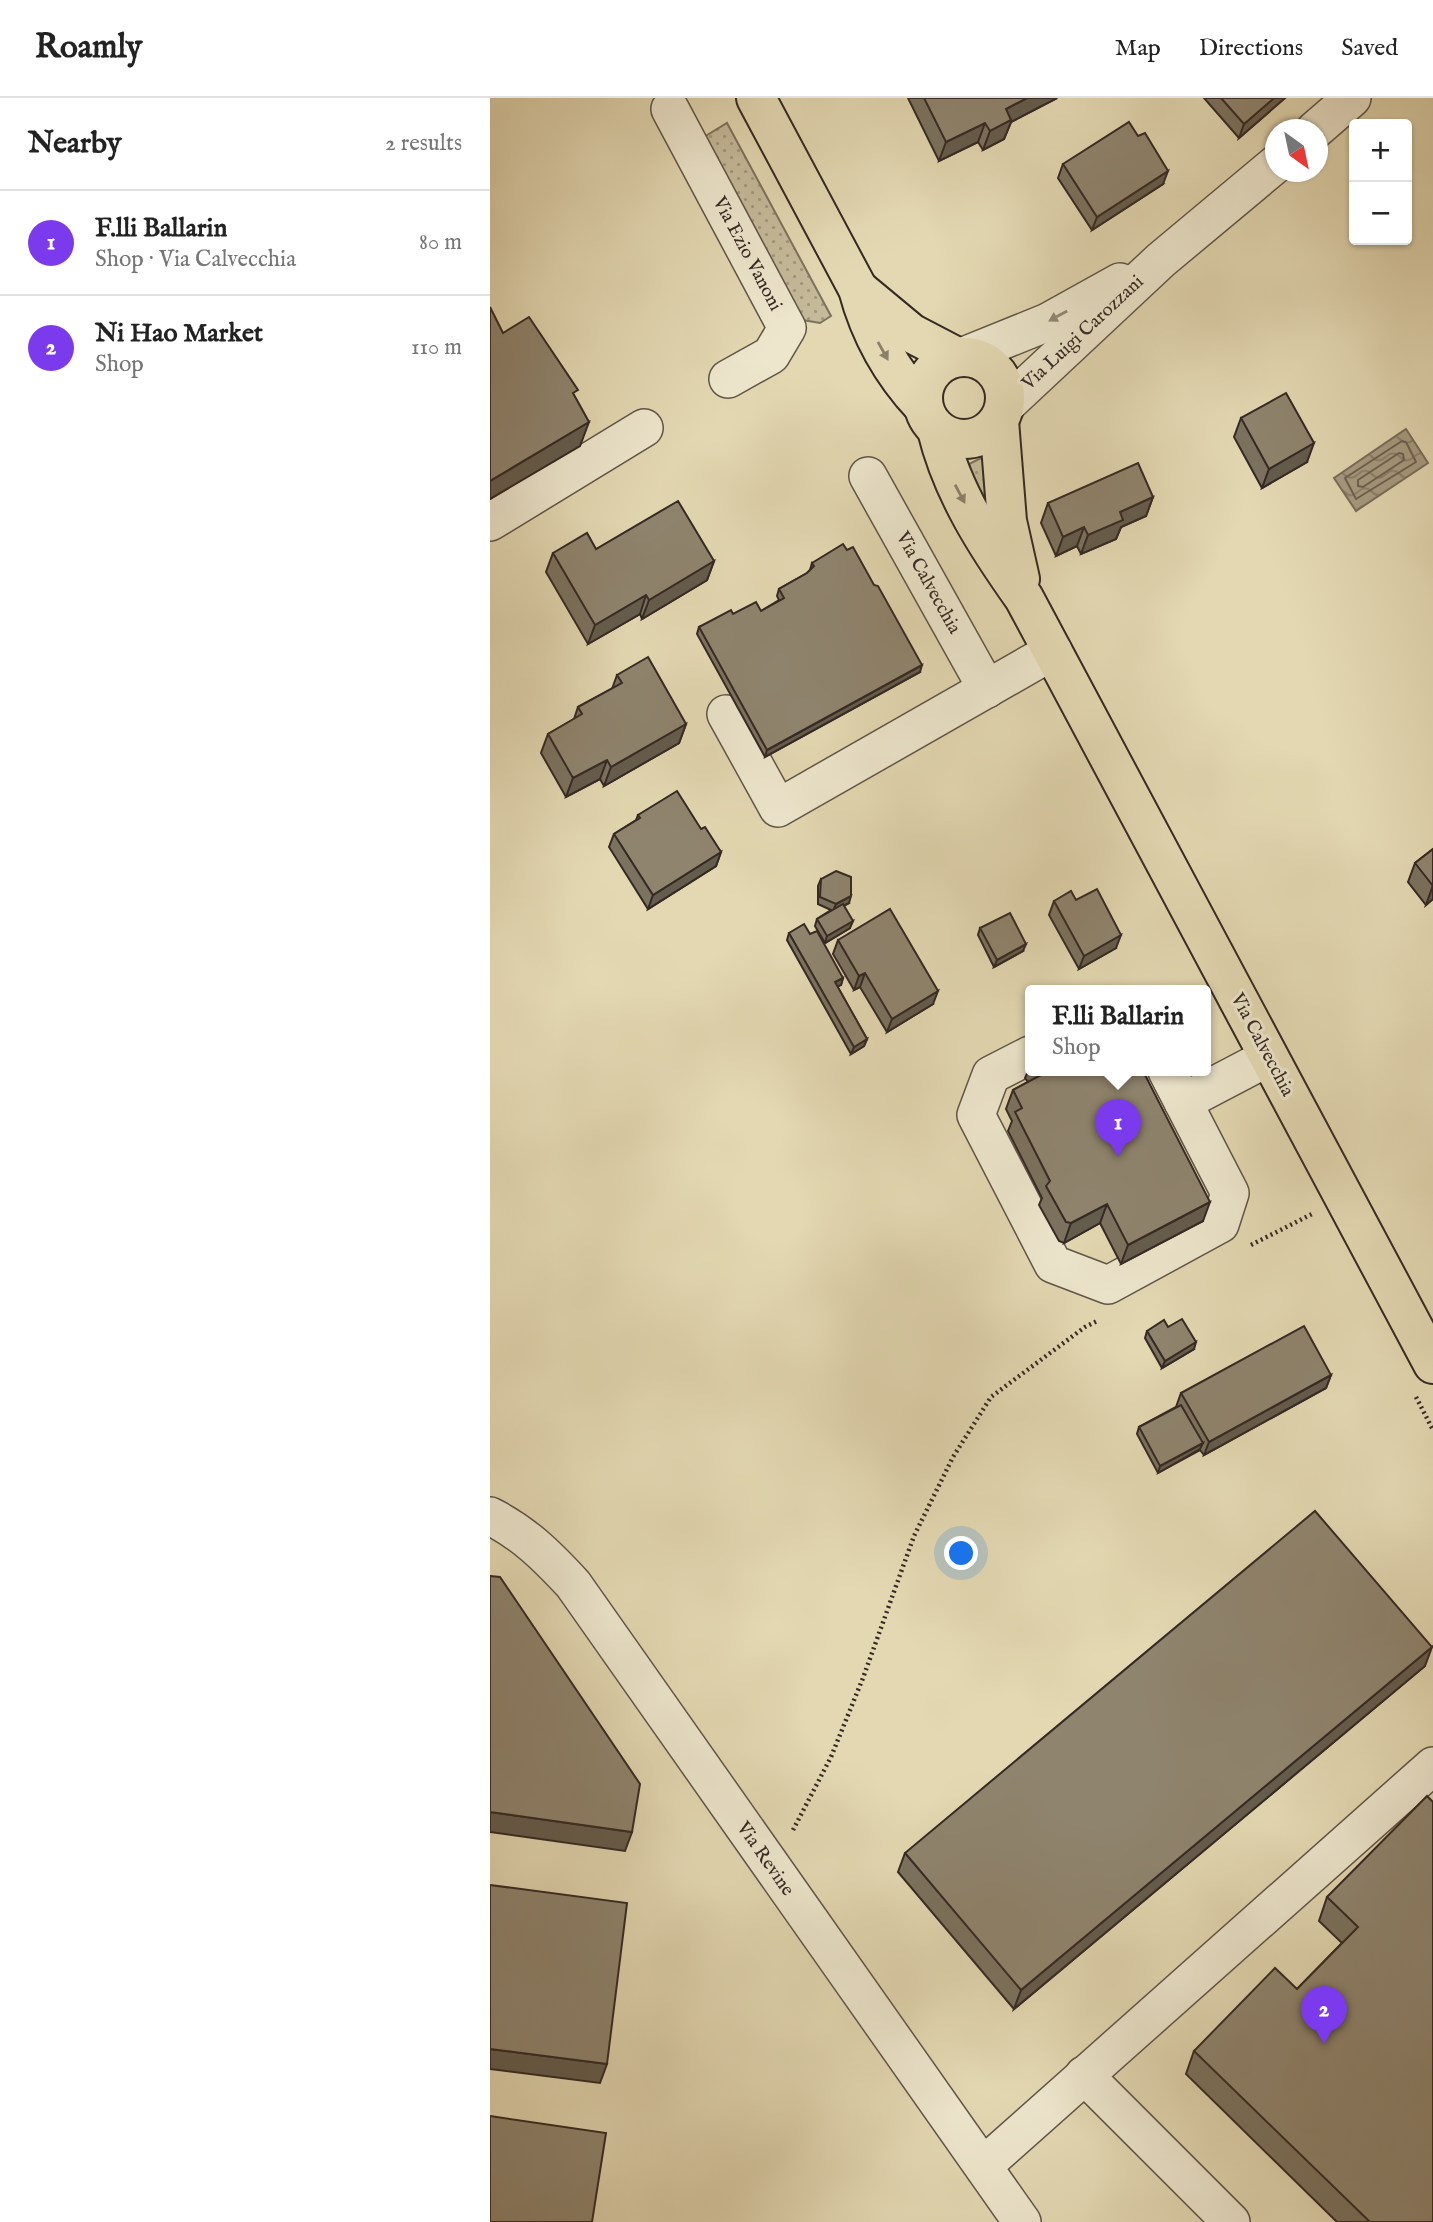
<!DOCTYPE html>
<meta charset="utf-8">
<style>
:root{--surface:#fff;--page:#f2f2f2;--text:#222;--muted:#767676;--line:#e0e0e0;--accent:#7c3aed}
body{margin:0;font-family:"IM FELL English",serif;background:var(--page);color:var(--text)}
.controls{position:absolute;right:21px;top:21px;display:grid;overflow:hidden;border-radius:7px;box-shadow:0 2px 5px #0004}
.controls button{width:63px;height:63px;display:grid;place-items:center;padding:0;border:0;border-bottom:2px solid var(--line);background:var(--surface);color:var(--text);font:35px sans-serif}
.compass{position:absolute;left:775px;top:21px;width:63px;height:63px;border-radius:50%;background:var(--surface);box-shadow:0 2px 5px #0004;rotate:147deg}
.you{position:absolute;left:472px;top:1456px;width:24px;height:24px;margin:-18px;border:5px solid #fff;border-radius:50%;background:#1a73e8;box-shadow:0 0 0 10px #1a73e833}
.badge{display:grid;place-items:center;width:46px;height:46px;border-radius:50%;background:var(--accent);color:#fff;font-size:23px;font-weight:700}
.pin{position:absolute;translate:-50% -58px;filter:drop-shadow(0 2px 4px #0008)}
.pin::after{content:'';position:absolute;top:37px;width:24px;height:21px;background:inherit;clip-path:polygon(0 0,100% 0,50% 100%)}
.popup{position:absolute;left:535px;top:887px;width:186px;height:91px;box-sizing:border-box;display:grid;place-content:center;border-radius:7px;background:var(--surface);filter:drop-shadow(0 2px 5px #0005);font-size:23px;white-space:nowrap;color:var(--muted)}
.popup b{font-size:26px;color:var(--text)}
.popup::after{content:'';position:absolute;left:50%;top:100%;margin-left:-14px;border:14px solid transparent;border-top-color:var(--surface)}
.list{margin:0;padding:0;list-style:none}
h2{display:flex;justify-content:space-between;align-items:center;height:91px;margin:0;padding:0 28px;font-size:30px}
h2 small{font-size:23px;font-weight:400;color:var(--muted)}
.list li{display:grid;grid-template-columns:46px 1fr auto;gap:21px;align-items:center;box-sizing:border-box;height:105px;padding:0 28px;border-top:2px solid var(--line)}
.list b{display:block;font-size:26px;white-space:nowrap}
.list p{margin:0;font-size:23px;white-space:nowrap;color:var(--muted)}
.list em{font-size:23px;font-style:normal;color:var(--muted)}
.map{position:relative;flex:none;width:943px;height:2124px;overflow:hidden}
header{display:flex;align-items:center;gap:42px;box-sizing:border-box;height:98px;padding:0 35px;background:var(--surface);border-bottom:2px solid var(--line)}
header strong{font-size:33px}
nav{display:flex;gap:38px;margin-inline-start:auto;font-size:24px}
main{display:flex}
aside{flex:1;background:var(--surface)}
.map>svg:first-child{display:block}
.grass{fill:url(#grass-dots);stroke:#7d725f;stroke-width:2}
.water{fill:url(#water-waves);stroke:#7a6e5c;stroke-width:2}
.lines{fill:none;stroke-linecap:round;stroke-linejoin:round}
.shore{stroke:#6e6253;stroke-width:2}
.minor-casing{stroke:#605548;stroke-width:40}
.major-casing{stroke:#352924;stroke-width:42}
.path{stroke:#352924;stroke-width:4.5;stroke-dasharray:2 3.5;stroke-linecap:butt}
.minor{stroke:#ede6cd;stroke-width:37}
.major{stroke:#e3d8b2;stroke-width:38}
.wall{fill:#7b725f;stroke:#352924;stroke-width:2}
.shaded-wall{fill:#645c4d;stroke:#352924;stroke-width:2}
.building{fill:#8f846e;stroke:#352924;stroke-width:2}
.oneway{fill:#918878}
.oneway2{fill:#8c806b}
.labels{text-anchor:middle;dominant-baseline:central;stroke-width:6;stroke-linejoin:round;paint-order:stroke}
.street-label{font-size:19px;fill:#352924;stroke:#ede6cd}
</style>
<header>
<strong>Roamly</strong>
<nav><a>Map</a><a>Directions</a><a>Saved</a></nav>
</header>
<main>
<aside>
<h2>Nearby<small>2 results</small></h2>
<ul class="list">
<li><span class="badge">1</span><div><b>F.lli Ballarin</b><p>Shop · Via Calvecchia</p></div><em>80 m</em></li>
<li><span class="badge">2</span><div><b>Ni Hao Market</b><p>Shop</p></div><em>110 m</em></li>
</ul>
</aside>
<div class="map">
<svg width="943" height="2124" viewBox="0 0 943 2124">
<defs>
<pattern id="grass-dots" width="8" height="8" patternUnits="userSpaceOnUse" patternTransform="scale(1.75)"><rect width="8" height="8" fill="#c5ba9a"/><path d="M2 2h.1M6 6h.1" fill="none" stroke="#a1977d" stroke-width="1.8" stroke-linecap="round"/></pattern>
<pattern id="water-waves" width="16" height="10" patternUnits="userSpaceOnUse" patternTransform="scale(1.75)"><rect width="16" height="10" fill="#a89c82"/><path d="M0 5q4-4 8 0t8 0" fill="none" stroke="#8a7f6a"/></pattern>
</defs>
<rect width="100%" height="100%" fill="#e3d8b2"/>
<filter id="stains"><feTurbulence type="fractalNoise" baseFrequency=".00286" numOctaves="4"/><feColorMatrix values="0 0 0 0 .2 0 0 0 0 .09 0 0 0 0 .02 0 0 0 .5 -.17"/></filter>
<radialGradient id="worn" r=".72"><stop offset=".6" stop-color="#630" stop-opacity="0"/><stop offset="1" stop-color="#630" stop-opacity=".3"/></radialGradient>
<g class="grass">
<polygon points="237,25 341,218 330,225 307,221 209,42"/>
<polygon points="497,357 508,433 469,371"/>
</g>
<polygon class="water" points="916,331 938,365 866,413 844,380"/>
<g class="lines">
<g class="shore">
<polygon points="912,343 916,344 926,364 866,401 855,380"/>
<polygon points="909,355 913,356 914,362 873,389 868,388 868,382"/>
</g>
<g class="minor-casing">
<g id="minor">
<polyline points="180,11 297,230 281,257 238,281"/>
<polyline points="825,32 862,0"/>
<polyline points="474,258 558,224 630,184"/>
<polyline points="515,308 671,162 786,66"/>
<polyline points="378,378 497,591"/>
<polyline points="0,424 154,330"/>
<polyline points="236,616 288,710 563,553"/>
<polyline points="540,957 501,977 486,1017 563,1166 618,1187 730,1126 740,1095 677,973"/>
<polyline points="693,1004 779,959"/>
<path d="M 0,1418 C 34,1435 57,1458 83,1486 L 532,2124"/>
<polyline points="594,1977 741,2124"/>
<polyline points="493,2068 943,1668"/>
</g>
</g>
<g class="major-casing">
<g id="major">
<path d="M 266,0 L 368,191 C 380,236 401,274 433,308"/>
<polyline points="368,191 421,235 467,259"/>
<circle cx="474" cy="300" r="41"/>
<polyline points="509,323 517,423 530,481"/>
<path d="M 447,332 C 462,394 497,448 534,500 L 943,1266"/>
</g>
</g>
<g class="path">
<polyline points="761,1147 822,1116"/>
<polyline points="926,1299 943,1332"/>
<polyline points="303,1732 341,1659 373,1580 424,1438 463,1359 501,1299 595,1229 609,1222"/>
</g>
<use href="#minor" class="minor"/>
<use href="#major" class="major"/>
</g>
<g class="wall">
<polygon points="418,0 567,0 521,24 514,41 493,52 488,44 449,63"/>
<polygon points="714,0 795,0 749,40"/>
<polygon points="573,66 673,86 602,132 568,80"/>
<polygon points="751,320 817,364 772,390 744,339"/>
<polygon points="663,399 656,418 631,429 626,441 591,456 587,448 566,458 551,425 558,405"/>
<polygon points="106,451 224,463 217,482 152,521 150,516 98,546 56,474 63,455"/>
<polygon points="322,465 430,574 275,659 207,536 209,529 243,516 271,513 289,502 287,498 289,491 317,475 320,472"/>
<polygon points="127,577 196,626 189,645 114,688 110,681 76,699 51,655 58,636 84,621 88,609 122,591"/>
<polygon points="148,717 211,731 231,754 226,768 158,811 119,749 124,736 146,722"/>
<polygon points="943,751 943,801 936,807 918,784 925,765"/>
<polygon points="331,781 359,805 354,808 360,830 335,845 325,828 327,821 341,812 328,806 328,788"/>
<polygon points="586,802 626,850 589,871 559,817 564,803"/>
<polygon points="490,830 533,853 504,869 488,837"/>
<polygon points="299,835 320,836 353,880 351,887 347,888 377,941 374,948 361,956 297,842"/>
<polygon points="348,842 443,906 397,934 370,889 364,892 343,856"/>
<polygon points="541,966 541,973 653,973 713,1123 631,1166 610,1125 574,1145 569,1143 549,1107 552,1100 518,1033 522,1023 516,1011 523,992 538,984 535,980"/>
<polygon points="678,1229 704,1251 672,1270 655,1240 657,1233"/>
<polygon points="841,1277 836,1290 714,1357 710,1352 668,1375 647,1336 649,1329 686,1309 691,1295"/>
<polygon points="935,1568 524,1911 408,1774 415,1755"/>
<polygon points="943,1704 943,2124 847,2124 696,1976 704,1953 807,1891 852,1845 829,1823 837,1799"/>
</g>
<g class="shaded-wall">
<polygon points="537,0 567,0 521,24 514,41 493,52 500,33 516,11"/>
<polygon points="784,0 795,0 749,40 754,26"/>
<polygon points="495,25 488,44 449,63 456,44"/>
<polygon points="678,73 673,86 602,132 607,119"/>
<polygon points="99,324 90,348 0,401 0,383"/>
<polygon points="824,345 817,364 772,390 779,371"/>
<polygon points="663,399 656,418 631,429 626,441 591,456 598,437 630,414"/>
<polygon points="594,429 587,448 566,458 573,439"/>
<polygon points="224,463 217,482 152,521 159,502"/>
<polygon points="156,497 150,516 98,546 105,527"/>
<polygon points="432,567 430,574 275,659 277,652"/>
<polygon points="196,626 189,645 114,688 121,669"/>
<polygon points="117,662 110,681 76,699 83,680"/>
<polygon points="231,754 226,768 158,811 163,797"/>
<polygon points="943,787 943,801 936,807"/>
<polygon points="361,798 359,805 343,813 346,806"/>
<polygon points="363,823 360,830 335,845 337,838"/>
<polygon points="631,837 626,850 589,871 594,858"/>
<polygon points="536,846 533,853 504,869 507,862"/>
<polygon points="375,875 370,889 364,892 369,878"/>
<polygon points="353,880 351,887 342,891 345,884"/>
<polygon points="448,893 443,906 397,934 402,921"/>
<polygon points="377,941 374,948 361,956 364,949"/>
<polygon points="720,1104 713,1123 631,1166 638,1147"/>
<polygon points="617,1106 610,1125 574,1145 581,1125"/>
<polygon points="706,1244 704,1251 672,1270 675,1263"/>
<polygon points="841,1277 836,1290 714,1357 719,1344"/>
<polygon points="713,1345 710,1351 668,1375 670,1368"/>
<polygon points="942,1549 935,1568 524,1911 531,1892"/>
<polygon points="0,1714 142,1734 135,1753 0,1734"/>
<polygon points="0,1951 117,1966 110,1985 0,1971"/>
</g>
<g class="building">
<polygon points="434,0 537,0 516,11 521,22 500,33 495,25 456,44"/>
<polygon points="731,0 784,0 754,26"/>
<polygon points="639,24 648,38 655,35 678,73 607,119 573,66"/>
<polygon points="0,209 13,235 39,219 88,292 83,295 99,324 0,383"/>
<polygon points="796,295 824,345 779,371 751,320"/>
<polygon points="648,365 663,399 630,414 633,422 598,437 594,429 573,439 558,405"/>
<polygon points="188,403 224,463 159,502 156,497 105,527 63,455 97,435 106,451"/>
<polygon points="353,446 357,452 363,449 384,487 388,488 432,567 277,652 209,529 241,512 243,516 266,504 271,513 294,500 289,491 317,475 324,468 322,465"/>
<polygon points="158,559 196,626 121,669 117,662 83,680 58,636 92,616 88,609 132,585 127,577"/>
<polygon points="187,693 211,731 215,729 231,754 163,797 124,736 150,720 148,717"/>
<polygon points="943,751 943,788 925,765"/>
<polygon points="346,773 361,779 361,798 346,806 330,799 331,781"/>
<polygon points="607,791 631,837 594,858 564,803 581,793 586,802"/>
<polygon points="353,806 363,823 337,838 327,821"/>
<polygon points="400,811 448,893 402,921 375,875 369,878 348,842"/>
<polygon points="520,815 536,846 507,862 490,830"/>
<polygon points="314,826 320,836 327,833 353,880 345,884 377,941 364,949 299,835"/>
<polygon points="549,973 653,973 720,1104 638,1147 617,1106 581,1125 576,1124 556,1088 560,1083 525,1014 532,1010 523,992 551,977"/>
<polygon points="692,1221 706,1244 675,1263 657,1233 674,1222 678,1229"/>
<polygon points="814,1228 841,1277 719,1344 691,1295"/>
<polygon points="691,1307 713,1345 670,1368 649,1329"/>
<polygon points="825,1413 942,1549 531,1892 415,1755"/>
<polygon points="0,1478 10,1479 150,1686 142,1734 0,1714"/>
<polygon points="937,1698 943,1704 943,2124 880,2124 704,1953 785,1870 807,1891 868,1829 837,1799"/>
<polygon points="0,1787 137,1805 117,1966 0,1951"/>
<polygon points="0,2018 116,2035 102,2124 0,2124"/>
</g>
<defs><path id="oneway-solid" d="M-6-.8H1V-3.2L6.5 0L1 3.2V.8H-6Z" transform="scale(1.75)"/></defs>
<use class="oneway" href="#oneway-solid" transform="translate(568 218) rotate(151)"/>
<g class="oneway2">
<use href="#oneway-solid" transform="translate(393 253) rotate(61)"/>
<use href="#oneway-solid" transform="translate(470 396) rotate(62)"/>
</g>
<g class="labels">
<g class="street-label">
<text transform="translate(257 156) rotate(62)">Via Ezio Vanoni</text>
<text transform="translate(593 235) rotate(-43)">Via Luigi Carozzani</text>
<text transform="translate(438 485) rotate(61)">Via Calvecchia</text>
<text transform="translate(772 947) rotate(62)">Via Calvecchia</text>
<text transform="translate(275 1761) rotate(55)">Via Revine</text>
</g>
</g>
<rect width="100%" height="100%" filter="url(#stains)"/>
<rect width="100%" height="100%" fill="url(#worn)"/>
</svg>
<div class="controls">
<button>+</button>
<button>−</button>
</div>
<svg class="compass" viewBox="-18 -18 36 36"><path d="M0-13l5 13h-10z" fill="#e53935"/><path d="M0 13l5-13h-10z" fill="#767676"/></svg>
<div class="you"></div>
<div class="pin badge" style="left:628px;top:1059px">1</div>
<div class="popup"><b>F.lli Ballarin</b>Shop</div>
<div class="pin badge" style="left:834px;top:1946px">2</div>
</div>
</main>
